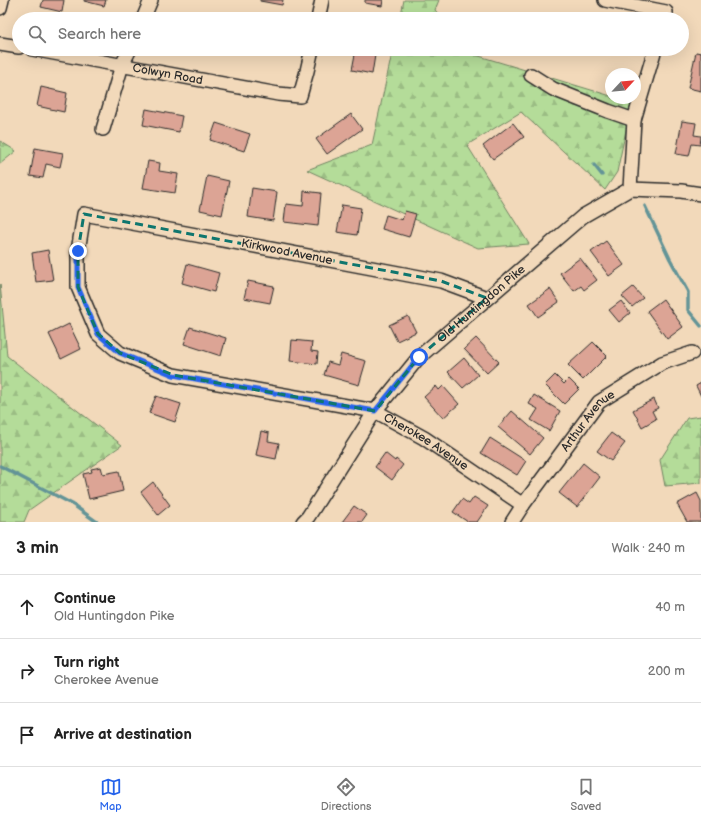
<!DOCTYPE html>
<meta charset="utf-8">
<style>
:root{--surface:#fff;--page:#f6f6f6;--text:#222;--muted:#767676;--line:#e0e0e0;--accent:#2563eb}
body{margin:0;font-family:"Balsamiq Sans",sans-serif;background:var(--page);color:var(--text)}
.compass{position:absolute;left:605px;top:68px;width:36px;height:36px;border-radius:50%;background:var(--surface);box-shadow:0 4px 16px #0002;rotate:64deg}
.stop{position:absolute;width:12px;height:12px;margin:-9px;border:3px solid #2563eb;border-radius:50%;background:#fff}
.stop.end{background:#2563eb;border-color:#fff;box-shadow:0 1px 4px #0008}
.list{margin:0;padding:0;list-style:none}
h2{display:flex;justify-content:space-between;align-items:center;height:52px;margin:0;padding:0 16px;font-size:17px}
h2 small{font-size:13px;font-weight:400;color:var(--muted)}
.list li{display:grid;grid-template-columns:26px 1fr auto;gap:12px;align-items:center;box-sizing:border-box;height:64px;padding:0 16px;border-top:1px solid var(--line)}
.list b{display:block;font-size:15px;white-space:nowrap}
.list p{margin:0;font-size:13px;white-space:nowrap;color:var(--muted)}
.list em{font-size:13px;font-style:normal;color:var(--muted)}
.icon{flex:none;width:22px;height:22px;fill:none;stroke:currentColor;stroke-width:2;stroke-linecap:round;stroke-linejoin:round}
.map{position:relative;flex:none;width:701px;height:522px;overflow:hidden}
.search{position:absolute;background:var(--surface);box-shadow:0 4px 16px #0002;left:12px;right:12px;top:12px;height:44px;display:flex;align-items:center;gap:10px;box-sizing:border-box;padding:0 14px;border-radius:22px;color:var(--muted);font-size:15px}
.sheet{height:244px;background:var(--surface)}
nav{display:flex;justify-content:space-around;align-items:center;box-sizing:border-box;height:56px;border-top:1px solid var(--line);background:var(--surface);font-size:11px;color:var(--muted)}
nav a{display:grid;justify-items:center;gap:2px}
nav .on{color:var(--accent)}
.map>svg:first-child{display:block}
.forest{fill:url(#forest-firs);stroke:#708462}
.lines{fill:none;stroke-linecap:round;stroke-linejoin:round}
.stream{stroke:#639497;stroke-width:3.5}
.building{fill:#dca495;stroke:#2b2b2b}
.minor-casing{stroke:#2b2b2b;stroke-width:16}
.minor{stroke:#f2d9ba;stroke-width:13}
.route{stroke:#2563eb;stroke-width:5}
.marked{fill:none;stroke:#0f766e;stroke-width:3;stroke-dasharray:8 5;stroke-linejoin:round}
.labels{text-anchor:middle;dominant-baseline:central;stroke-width:3;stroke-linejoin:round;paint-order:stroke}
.street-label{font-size:12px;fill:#2b2b2b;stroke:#f2d9ba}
</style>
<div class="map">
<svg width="701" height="522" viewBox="0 0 701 522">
<defs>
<pattern id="forest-firs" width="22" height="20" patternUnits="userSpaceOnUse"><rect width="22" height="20" fill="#b4dc99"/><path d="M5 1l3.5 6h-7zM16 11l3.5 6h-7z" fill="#9bbd84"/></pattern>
</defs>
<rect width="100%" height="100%" fill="#f2d9ba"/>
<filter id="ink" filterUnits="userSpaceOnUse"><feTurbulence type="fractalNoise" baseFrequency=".025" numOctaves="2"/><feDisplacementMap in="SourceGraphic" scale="8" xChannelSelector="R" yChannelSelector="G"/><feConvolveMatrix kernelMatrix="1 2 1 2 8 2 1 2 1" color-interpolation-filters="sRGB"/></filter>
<g filter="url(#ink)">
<g class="forest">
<polygon points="404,0 439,0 435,10 443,19 400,19"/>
<polygon points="393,49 472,49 479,56 611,96 611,98 619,98 632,102 617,172 605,190 521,112 467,145 529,244 478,248 307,170 372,145"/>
<polygon points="0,141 16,151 0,164"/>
<polygon points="0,284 7,356 122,445 29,510 24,522 0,522"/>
<polygon points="701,416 701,483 665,486 660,460 687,418"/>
</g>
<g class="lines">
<g class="stream">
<polyline points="594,165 602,175"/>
<polyline points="645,206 670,259 688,292 688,310 701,326"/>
<polyline points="0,466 72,504 97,522"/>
</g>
</g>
<g class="building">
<polygon points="43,0 64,0 62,12 41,7"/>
<polygon points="84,0 106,0 104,6 84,1"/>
<polygon points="260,0 283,0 282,5 260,1"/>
<polygon points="365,0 383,0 382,6 365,3"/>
<polygon points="185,12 201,18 202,15 214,19 183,19"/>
<polygon points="250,49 273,49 272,53"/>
<polygon points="356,49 376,49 372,74 352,70"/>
<polygon points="696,52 701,53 701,91 688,88"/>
<polygon points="41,87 67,93 64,112 37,106"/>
<polygon points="146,109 182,116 179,132 143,125"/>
<polygon points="351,114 362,129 327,154 316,139"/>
<polygon points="682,121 696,123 694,135 701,136 700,145 692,144 689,156 676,154"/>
<polygon points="216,123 250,134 244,151 210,140"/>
<polygon points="513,123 524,137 493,159 483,146"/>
<polygon points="35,148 63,153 60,167 46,164 43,178 30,176"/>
<polygon points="148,161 160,163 159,171 178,174 175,193 143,188"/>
<polygon points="207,176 229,181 222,215 200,210"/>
<polygon points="252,188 277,192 273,221 248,217"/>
<polygon points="304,191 321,193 318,226 284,222 286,204 303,206"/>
<polygon points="342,205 361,208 357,235 337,232"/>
<polygon points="405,211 416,214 409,237 382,229 386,215 402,220"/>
<polygon points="606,241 624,265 609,276 591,252"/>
<polygon points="48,250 53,280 36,282 32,253"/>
<polygon points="580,258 597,280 584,290 581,286 574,291 560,273"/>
<polygon points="187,264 219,273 214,292 182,283"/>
<polygon points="248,281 274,286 270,303 244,298"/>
<polygon points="633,287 643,298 632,307 622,296"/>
<polygon points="550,289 559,302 538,317 529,304"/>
<polygon points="663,299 683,327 667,339 647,311"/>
<polygon points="621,301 630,313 619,322 609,310"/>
<polygon points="408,316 416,332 397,341 389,325"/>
<polygon points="69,324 81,349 61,359 49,334"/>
<polygon points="190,327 226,338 221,356 184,344"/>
<polygon points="476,338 499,362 487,373 464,349"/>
<polygon points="292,340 312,342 311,351 318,352 317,364 290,361"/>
<polygon points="593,342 607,356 583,380 568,365"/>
<polygon points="341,354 366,361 359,385 324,375 328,362 338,365"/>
<polygon points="464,358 478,375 463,388 448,372"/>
<polygon points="555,375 564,384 569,379 579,389 564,404 545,385"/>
<polygon points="701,383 701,396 696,386"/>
<polygon points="436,386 439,390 443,386 459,404 443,418 424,397"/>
<polygon points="534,395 560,411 549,431 531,420 538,409 529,404"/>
<polygon points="156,396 181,404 175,422 149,413"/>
<polygon points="654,399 658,408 652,411 656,419 642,427 633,410"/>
<polygon points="512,411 543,438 530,454 498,427"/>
<polygon points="261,431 269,433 268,441 279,443 276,459 256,455"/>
<polygon points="611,433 625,443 611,461 597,451"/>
<polygon points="490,438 526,461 517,475 481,453"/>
<polygon points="385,453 395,461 396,459 403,465 392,480 375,467"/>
<polygon points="583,463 600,477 577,507 559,493"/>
<polygon points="101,467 103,474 119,471 123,491 89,499 83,474 92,472 91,469"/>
<polygon points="153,482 170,505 158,515 141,492"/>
<polygon points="697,493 701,501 701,522 687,522 677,504"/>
<polygon points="474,497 488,506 477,522 468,522 453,512 462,499 469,504"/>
<polygon points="354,506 367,515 362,522 342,522"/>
</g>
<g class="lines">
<g class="minor-casing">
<g id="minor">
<polyline points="605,0 666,12"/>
<polyline points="0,8 2,0"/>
<polyline points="143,19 151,0"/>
<polyline points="318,19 322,0"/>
<polyline points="0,44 19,47"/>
<path id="s1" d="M 32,49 L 278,94 L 300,96 L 307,71 L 312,49"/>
<polyline points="531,75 553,89 608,111 634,120"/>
<polyline points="103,129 122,65 130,49"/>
<polyline points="630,189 634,120 655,49"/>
<path id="s2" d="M 487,298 L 441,281 L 84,214 L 78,251 L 78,287 L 98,334 L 120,353 L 173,375 L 375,411 L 424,438 L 523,505"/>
<path id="s3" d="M 303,522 L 308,517 L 375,411 L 419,357 L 583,216 L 630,189 L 681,191 L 701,194"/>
<path id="s4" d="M 512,522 L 523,505 L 599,402 L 662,363 L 692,353"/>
</g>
</g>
<use href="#minor" class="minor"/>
</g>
</g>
<g class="lines" filter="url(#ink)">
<polyline class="route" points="78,251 78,287 98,334 120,353 173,375 375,411 419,357"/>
</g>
<path class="marked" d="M 84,214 L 441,281 L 487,298 L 419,357 L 375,411 L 173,375 L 120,353 L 98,334 L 78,287 L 78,251 Z"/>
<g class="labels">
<g class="street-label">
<text stroke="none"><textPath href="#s1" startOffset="138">Colwyn Road</textPath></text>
<text transform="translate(287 252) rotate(11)">Kirkwood Avenue</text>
<text stroke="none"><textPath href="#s3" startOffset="284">Old Huntingdon Pike</textPath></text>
<text stroke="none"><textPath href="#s4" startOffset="127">Arthur Avenue</textPath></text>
<text stroke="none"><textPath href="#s2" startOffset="888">Cherokee Avenue</textPath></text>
</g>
</g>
</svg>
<svg class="compass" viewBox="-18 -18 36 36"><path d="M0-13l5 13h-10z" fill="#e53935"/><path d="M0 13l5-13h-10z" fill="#767676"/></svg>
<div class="stop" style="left:419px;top:357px"></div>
<div class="stop end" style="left:78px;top:251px"></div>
<div class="search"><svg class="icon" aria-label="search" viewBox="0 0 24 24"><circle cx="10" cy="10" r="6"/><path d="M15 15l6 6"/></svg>Search here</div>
</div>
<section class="sheet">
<h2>3 min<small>Walk · 240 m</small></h2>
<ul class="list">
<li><svg class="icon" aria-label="ahead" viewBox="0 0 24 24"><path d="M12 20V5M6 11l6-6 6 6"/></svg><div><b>Continue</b><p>Old Huntingdon Pike</p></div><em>40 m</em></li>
<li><svg class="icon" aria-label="right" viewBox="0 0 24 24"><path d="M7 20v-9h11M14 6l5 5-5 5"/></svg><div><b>Turn right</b><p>Cherokee Avenue</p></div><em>200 m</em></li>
<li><svg class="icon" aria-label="arrive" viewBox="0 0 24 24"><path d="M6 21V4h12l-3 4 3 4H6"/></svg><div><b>Arrive at destination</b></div></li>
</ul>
</section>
<nav>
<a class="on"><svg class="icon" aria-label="map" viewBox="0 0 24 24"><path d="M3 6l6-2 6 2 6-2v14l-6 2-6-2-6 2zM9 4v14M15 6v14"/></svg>Map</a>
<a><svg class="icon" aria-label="directions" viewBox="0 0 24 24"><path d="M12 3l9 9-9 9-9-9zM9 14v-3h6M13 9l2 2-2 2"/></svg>Directions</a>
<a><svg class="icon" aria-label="saved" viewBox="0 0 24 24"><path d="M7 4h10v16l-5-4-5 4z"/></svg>Saved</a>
</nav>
